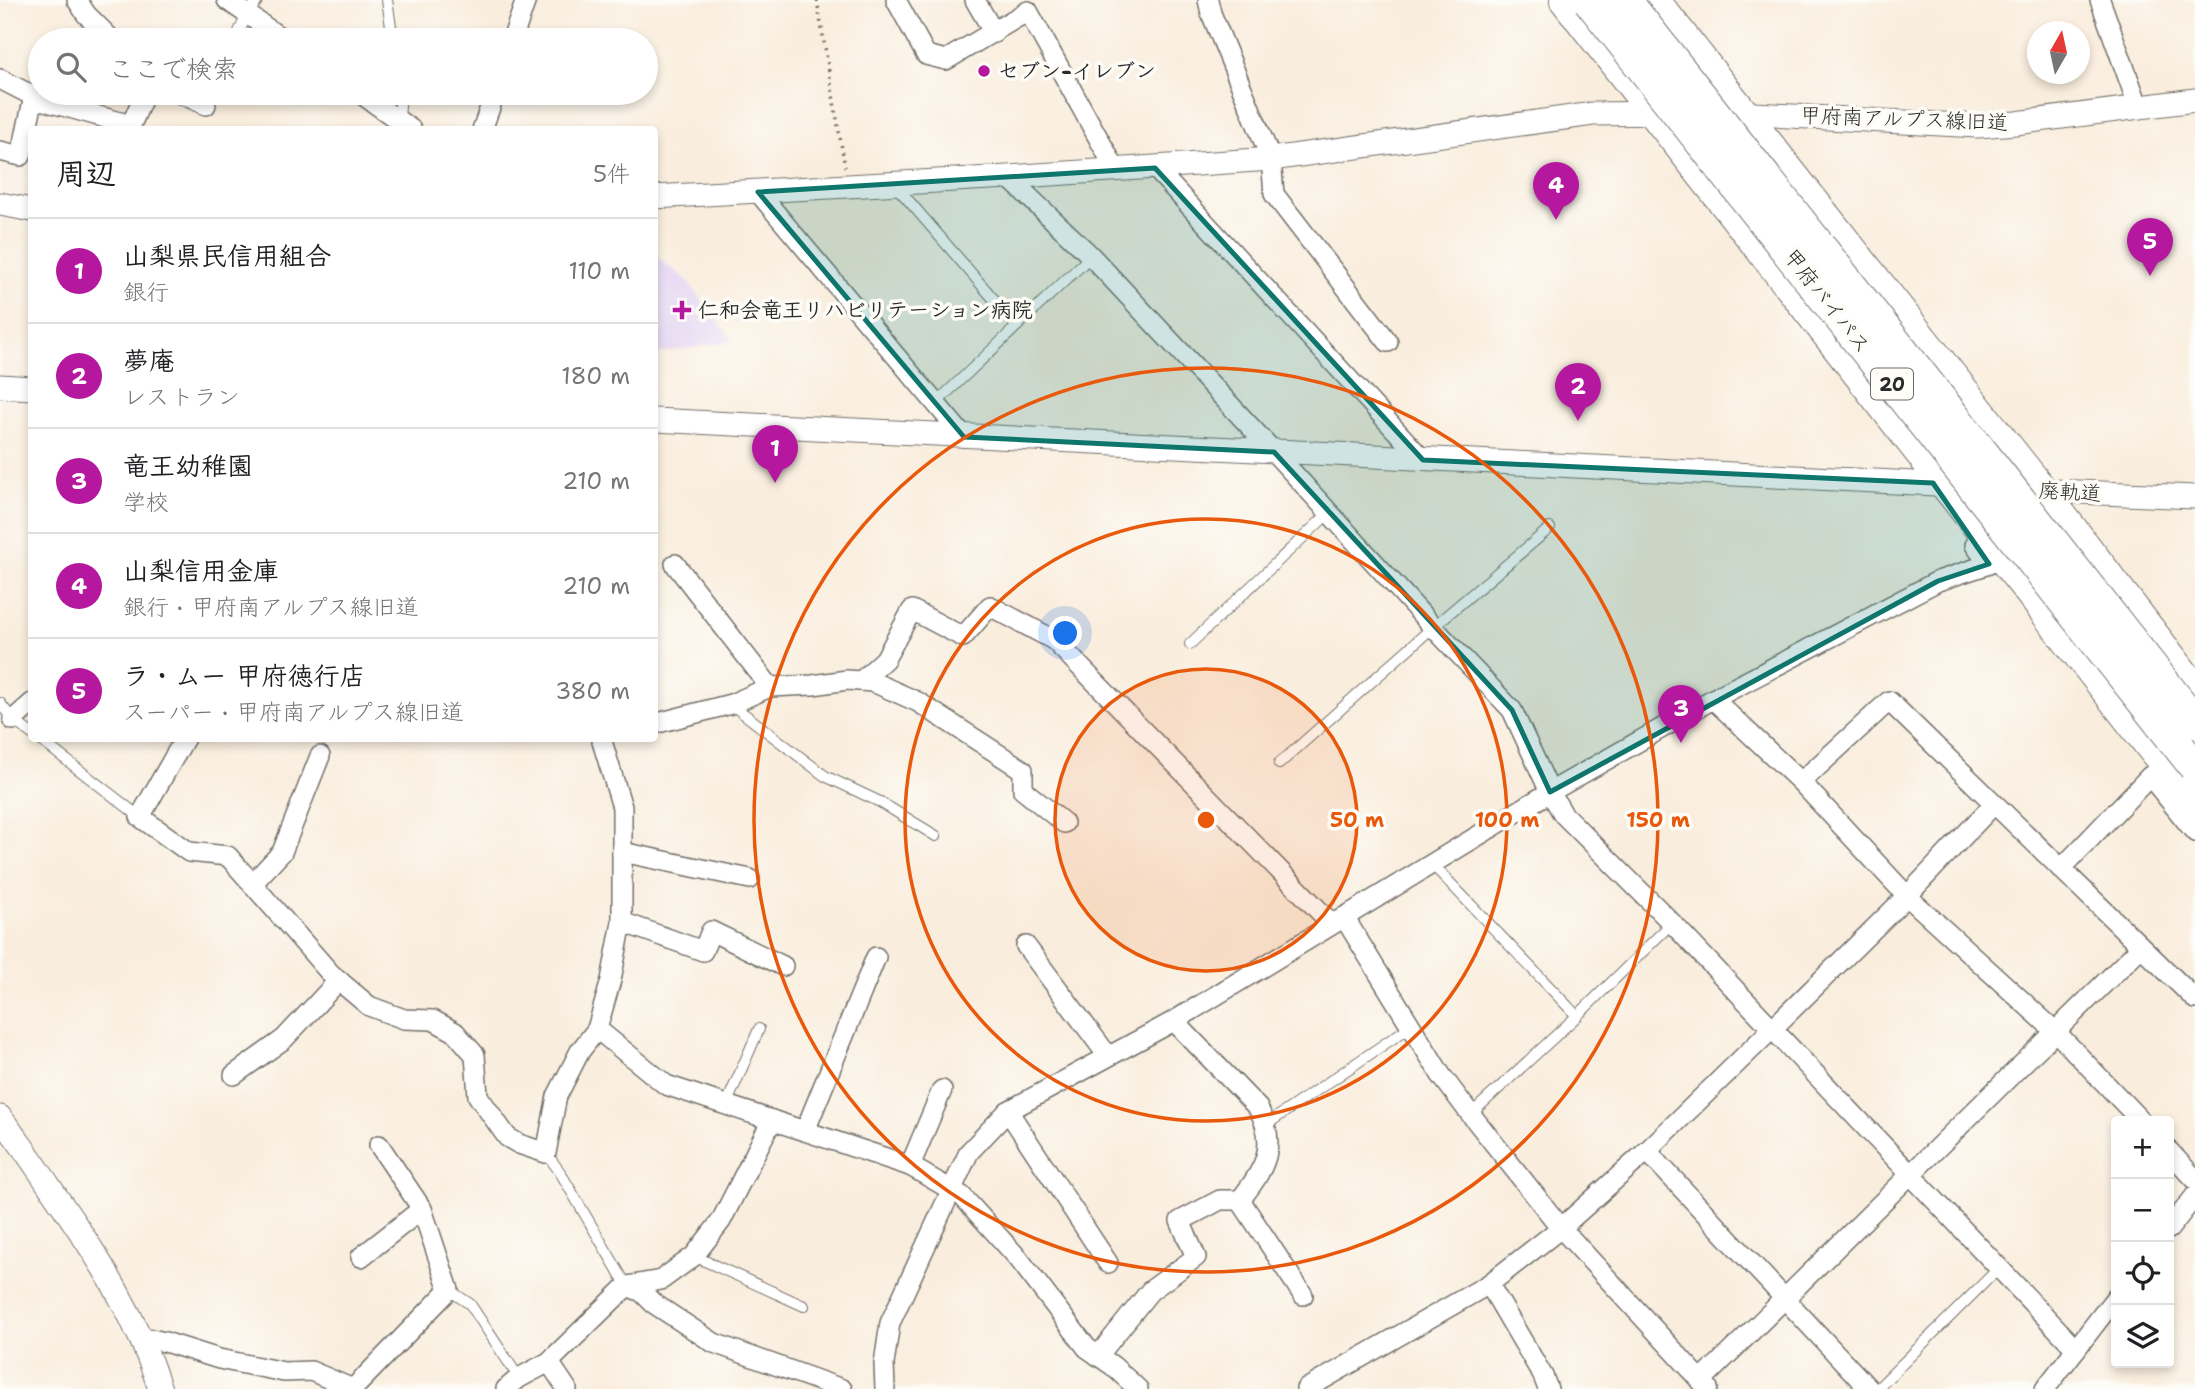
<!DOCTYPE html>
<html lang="ja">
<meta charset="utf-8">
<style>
:root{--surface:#fff;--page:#f6f6f6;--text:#202124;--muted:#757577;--line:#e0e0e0;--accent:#b5179e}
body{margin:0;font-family:"Shantell Sans","Klee One",sans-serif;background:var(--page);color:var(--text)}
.controls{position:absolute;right:21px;bottom:21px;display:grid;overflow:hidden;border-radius:7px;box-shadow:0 4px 10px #0003}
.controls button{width:63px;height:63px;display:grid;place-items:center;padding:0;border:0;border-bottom:2px solid var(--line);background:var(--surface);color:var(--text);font:35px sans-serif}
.compass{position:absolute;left:2027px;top:21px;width:63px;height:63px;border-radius:50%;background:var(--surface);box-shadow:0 4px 10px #0003;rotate:9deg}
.you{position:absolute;left:1066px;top:634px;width:24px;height:24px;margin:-18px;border:5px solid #fff;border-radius:50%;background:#1a73e8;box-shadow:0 0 0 10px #1a73e833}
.badge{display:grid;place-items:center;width:46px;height:46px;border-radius:50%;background:var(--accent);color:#fff;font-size:23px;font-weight:700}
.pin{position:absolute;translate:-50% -58px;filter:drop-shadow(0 2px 4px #0008)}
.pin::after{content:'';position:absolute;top:37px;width:24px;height:21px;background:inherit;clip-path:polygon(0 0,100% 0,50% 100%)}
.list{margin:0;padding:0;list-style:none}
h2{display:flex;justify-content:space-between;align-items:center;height:91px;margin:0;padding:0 28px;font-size:30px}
h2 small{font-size:23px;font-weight:400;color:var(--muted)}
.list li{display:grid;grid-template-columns:46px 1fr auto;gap:21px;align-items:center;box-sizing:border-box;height:105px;padding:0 28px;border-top:2px solid var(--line)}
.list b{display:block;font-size:26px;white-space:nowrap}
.list p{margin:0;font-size:23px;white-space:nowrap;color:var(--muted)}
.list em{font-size:23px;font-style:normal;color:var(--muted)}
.icon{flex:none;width:38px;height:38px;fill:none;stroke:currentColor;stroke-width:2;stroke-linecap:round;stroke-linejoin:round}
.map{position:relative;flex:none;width:2195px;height:1389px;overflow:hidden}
.search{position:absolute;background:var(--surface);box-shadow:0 4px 10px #0003;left:28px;top:28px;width:630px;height:77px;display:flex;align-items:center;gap:18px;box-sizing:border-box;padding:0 24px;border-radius:38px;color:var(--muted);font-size:26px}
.panel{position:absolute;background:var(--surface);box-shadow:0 4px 10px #0003;left:28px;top:126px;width:630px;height:616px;border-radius:7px}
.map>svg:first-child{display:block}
.built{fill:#e3d3f2}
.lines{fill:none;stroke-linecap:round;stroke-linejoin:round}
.service-casing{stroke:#736f69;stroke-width:12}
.minor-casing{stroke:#736f69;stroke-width:22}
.tertiary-casing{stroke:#736f69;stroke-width:25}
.trunk-casing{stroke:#736f69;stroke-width:34}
.path{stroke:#736f69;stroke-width:3.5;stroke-dasharray:2 5;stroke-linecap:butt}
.service{stroke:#fff;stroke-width:10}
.minor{stroke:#fff;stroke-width:19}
.tertiary{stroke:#fff;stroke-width:23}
.trunk{stroke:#fff;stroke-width:32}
.trunk-bridge-casing{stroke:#736f69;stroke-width:34;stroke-linecap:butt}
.trunk-bridge{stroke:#fff;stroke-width:32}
.marked{fill:#0f766e;fill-opacity:0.2;stroke:#0f766e;stroke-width:5;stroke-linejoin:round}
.ring{fill:none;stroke:#e8590c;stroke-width:3.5}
.poi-dot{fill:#b5179e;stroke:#fdfcf7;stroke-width:2.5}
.labels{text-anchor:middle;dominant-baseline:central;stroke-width:7;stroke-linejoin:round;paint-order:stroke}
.shield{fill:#fdfcf7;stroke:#6a6a68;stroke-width:2}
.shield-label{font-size:19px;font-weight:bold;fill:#2b2b2b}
.poi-label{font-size:21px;font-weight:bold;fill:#2b2b2b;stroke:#fdfcf7;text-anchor:start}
.street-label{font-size:21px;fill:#2b2b2b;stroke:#fdfcf7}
.centre{fill:#e8590c;stroke:#fdfcf7;stroke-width:3.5}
.ring-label{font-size:21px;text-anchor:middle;font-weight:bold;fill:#e8590c;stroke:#fdfcf7;stroke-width:7;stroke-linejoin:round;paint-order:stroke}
</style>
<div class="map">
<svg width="2195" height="1389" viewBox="0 0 2195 1389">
<rect width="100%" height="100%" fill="#fdfcf7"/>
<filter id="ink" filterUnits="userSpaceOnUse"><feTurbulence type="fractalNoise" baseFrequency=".0143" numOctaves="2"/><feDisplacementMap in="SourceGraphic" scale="14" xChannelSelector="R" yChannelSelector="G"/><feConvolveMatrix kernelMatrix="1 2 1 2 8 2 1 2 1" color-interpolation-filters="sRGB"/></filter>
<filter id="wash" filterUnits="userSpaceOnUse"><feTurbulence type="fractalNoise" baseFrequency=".00686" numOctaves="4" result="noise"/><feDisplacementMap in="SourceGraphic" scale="28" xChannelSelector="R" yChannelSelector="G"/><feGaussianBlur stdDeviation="1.57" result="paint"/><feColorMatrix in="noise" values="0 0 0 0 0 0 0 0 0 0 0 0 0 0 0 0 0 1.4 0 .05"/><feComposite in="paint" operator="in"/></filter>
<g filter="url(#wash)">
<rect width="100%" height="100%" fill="#f9eddd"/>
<polygon class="built" points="654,248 657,257 686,279 733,341 655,354"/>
</g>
<g filter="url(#ink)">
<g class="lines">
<g class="service-casing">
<g id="service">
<polyline points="387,0 393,40"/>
<polyline points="235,40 247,15 258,0"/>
<polyline points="399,119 401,93"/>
<polyline points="896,186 1017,326"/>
<polyline points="936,403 1091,256"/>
<polyline points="1190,644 1330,512"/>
<polyline points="0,703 13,720 32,734"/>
<polyline points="731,704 825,776 880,802 936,836"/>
<polyline points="38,738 140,817"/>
<polyline points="1279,764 1433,627 1550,528"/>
<polyline points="1432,864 1577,1016 1471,1114"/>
<polyline points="1577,1016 1672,923"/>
<polyline points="726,1105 759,1029"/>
<polyline points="1267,1124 1411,1026"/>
<polyline points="546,1153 560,1172 627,1286"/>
<polyline points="694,1256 804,1306"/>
<polyline points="449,1290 470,1304 519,1378"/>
<polyline points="1877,1389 2000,1267"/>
</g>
</g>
<g class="minor-casing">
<g id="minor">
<polyline points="77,0 86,14 112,40"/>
<polyline points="227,0 284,40"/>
<polyline points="896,0 926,55 946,60 1028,11 1116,170"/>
<polyline points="975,0 994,33"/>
<polyline points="1208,0 1211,13 1271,159 1274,194 1388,342"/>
<polyline points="2100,0 2139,108"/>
<polyline points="512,40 526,0"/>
<polyline points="0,79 41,100 131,125"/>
<polyline points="179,93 206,105"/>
<polyline points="360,93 412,130"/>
<polyline points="131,130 131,125 145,93"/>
<polyline points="482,130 495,93"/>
<polyline points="0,151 21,156 34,96"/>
<polyline points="1155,168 1423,460"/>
<polyline points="1008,177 1091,256 1274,452 1433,627 1512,710 1550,792 1563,814 1672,923 2076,1349"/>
<polyline points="758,192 964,437"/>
<polyline points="675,564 770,687"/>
<polyline points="861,681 885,659 912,610 963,637 990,606 1054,640 1332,924"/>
<polyline points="1713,699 1801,782 1907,896 2056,1032 2141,1121"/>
<polyline points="13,720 32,703"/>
<polyline points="654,724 731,704 770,687 813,685 847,680 873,682 918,702 1023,770 1023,790 1064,823"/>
<polyline points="185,738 140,817 189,852 228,856 331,974 369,1006 404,1019 433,1020 455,1032 475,1055 478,1096 507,1137 519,1144 546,1153 557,1096 580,1051 597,1029 611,980 622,922 622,807 601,738"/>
<polyline points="1801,782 1889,701 2195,999"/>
<polyline points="622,852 750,879"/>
<polyline points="2061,869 2150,776 2195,832"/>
<polyline points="252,884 282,852 320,756"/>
<polyline points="1344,917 1441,1075 1465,1107 1561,1228 1708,1388"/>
<polyline points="622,922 703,951 711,931 783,966"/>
<polyline points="1026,946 1108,1056"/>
<polyline points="597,1029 666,1085 910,1166 962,1196 1018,1258 1087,1348 1113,1366 1138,1389"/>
<polyline points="234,1075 284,1039 339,980"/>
<polyline points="1008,1111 1108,1263"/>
<polyline points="805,1131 876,957"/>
<polyline points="379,1145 422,1209"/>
<polyline points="1647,1151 1869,1389"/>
<polyline points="2169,1151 2195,1179"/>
<polyline points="910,1166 942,1090"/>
<polyline points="1240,1200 1303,1295"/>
<polyline points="2169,1229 2195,1196"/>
<polyline points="1489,1284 1543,1376 1548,1389"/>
<polyline points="627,1286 642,1292 653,1303 714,1343 842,1389"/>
<polyline points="142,1337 165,1342 219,1359 284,1372 311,1371 353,1389"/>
<path d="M 1098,1356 L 1150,1291 L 1196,1257 L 1180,1221 L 1220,1200 L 1240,1200 C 1264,1170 1279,1146 1258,1108 L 1174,1021"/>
<polyline points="549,1362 567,1389"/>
<polyline points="1701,1381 2140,948"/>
<polyline points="353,1389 449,1290 422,1209 361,1257"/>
<polyline points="506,1389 519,1378 549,1362 627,1286 661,1280 694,1256 721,1221 772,1120"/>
<polyline points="885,1389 884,1364 890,1323 969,1152 1008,1111 1174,1021 1550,792 1713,699 1938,581 1989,564 1975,545"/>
<polyline points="1306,1389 1489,1284 1561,1228 1647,1151 1771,1030 1907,896 1994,804"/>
<polyline points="2045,1389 2116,1297"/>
</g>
</g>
<g class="tertiary-casing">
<g id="tertiary">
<polyline points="1735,113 1978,126 2016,123 2195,100"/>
<polyline points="654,197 1008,177 1271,159 1593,114 1665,113"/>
<polyline points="0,204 32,210"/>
<polyline points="0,386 32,388"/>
<polyline points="654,420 1955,485"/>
<polyline points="2031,490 2195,497"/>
<path d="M 0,1117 C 20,1142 38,1169 56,1196 C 99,1258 137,1317 160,1389"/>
</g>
</g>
<g class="trunk-casing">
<g id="trunk">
<polyline points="1566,0 2195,802"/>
<polyline points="1653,0 2041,490 2195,690"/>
</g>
</g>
<polyline class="path" points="817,0 845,167"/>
<use href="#service" class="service"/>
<use href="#minor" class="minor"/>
<use href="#tertiary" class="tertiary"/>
<use href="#trunk" class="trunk"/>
<g class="trunk-bridge-casing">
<g id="trunk-bridge">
<polyline points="1589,0 2195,767"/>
<polyline points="1625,0 2195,722"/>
</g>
</g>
<use href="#trunk-bridge" class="trunk-bridge"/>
</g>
</g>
<path class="marked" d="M 1155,168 L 1423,460 L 1933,483 L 1989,564 L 1938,581 L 1550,792 L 1512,710 L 1274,452 L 964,437 L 758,192 Z"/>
<circle cx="1206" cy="820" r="151" fill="#e8590c" fill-opacity=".12"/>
<g class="ring">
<circle cx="1206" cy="820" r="151"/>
<circle cx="1206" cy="820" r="301"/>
<circle cx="1206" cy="820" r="452"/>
</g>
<g class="poi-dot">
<circle cx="984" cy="71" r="7"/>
<path d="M678.5 299.5h7v7h7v7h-7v7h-7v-7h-7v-7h7z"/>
</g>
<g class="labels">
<rect class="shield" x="1871" y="368.5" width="42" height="31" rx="5"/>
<g class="shield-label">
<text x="1892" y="384">20</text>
</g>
<g class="poi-label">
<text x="998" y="71">セブン-イレブン</text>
<text x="698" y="310">仁和会竜王リハビリテーション病院</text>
</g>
<g class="street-label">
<text transform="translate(1904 119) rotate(2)">甲府南アルプス線旧道</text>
<text transform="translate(1827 301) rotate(52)">甲府バイパス</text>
<text transform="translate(2070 492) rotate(3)">廃軌道</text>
</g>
</g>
<circle cx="1206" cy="820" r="10" class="centre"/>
<g class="ring-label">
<text x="1357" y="827">50 m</text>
<text x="1507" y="827">100 m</text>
<text x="1658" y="827">150 m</text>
</g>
</svg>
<div class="controls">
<button>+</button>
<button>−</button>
<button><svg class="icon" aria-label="locate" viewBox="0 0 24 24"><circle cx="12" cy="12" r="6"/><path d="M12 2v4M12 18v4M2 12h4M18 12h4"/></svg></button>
<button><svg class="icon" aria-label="layers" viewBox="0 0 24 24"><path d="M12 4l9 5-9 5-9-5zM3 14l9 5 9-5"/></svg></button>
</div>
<svg class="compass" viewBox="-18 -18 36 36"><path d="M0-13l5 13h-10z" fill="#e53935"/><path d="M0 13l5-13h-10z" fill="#757577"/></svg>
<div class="you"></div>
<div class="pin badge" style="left:775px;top:483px">1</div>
<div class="pin badge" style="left:1578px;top:421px">2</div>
<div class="pin badge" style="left:1681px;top:743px">3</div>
<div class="pin badge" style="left:1556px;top:220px">4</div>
<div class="pin badge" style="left:2150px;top:276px">5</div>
<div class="search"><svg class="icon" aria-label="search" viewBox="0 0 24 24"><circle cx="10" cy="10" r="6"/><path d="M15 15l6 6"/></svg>ここで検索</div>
<section class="panel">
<h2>周辺<small>5件</small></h2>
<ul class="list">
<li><span class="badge">1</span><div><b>山梨県民信用組合</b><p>銀行</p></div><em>110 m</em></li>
<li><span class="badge">2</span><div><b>夢庵</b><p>レストラン</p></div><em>180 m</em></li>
<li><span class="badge">3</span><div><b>竜王幼稚園</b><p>学校</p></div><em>210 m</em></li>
<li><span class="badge">4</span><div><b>山梨信用金庫</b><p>銀行 · 甲府南アルプス線旧道</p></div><em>210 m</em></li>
<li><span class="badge">5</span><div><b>ラ・ムー 甲府徳行店</b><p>スーパー · 甲府南アルプス線旧道</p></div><em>380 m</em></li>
</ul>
</section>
</div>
